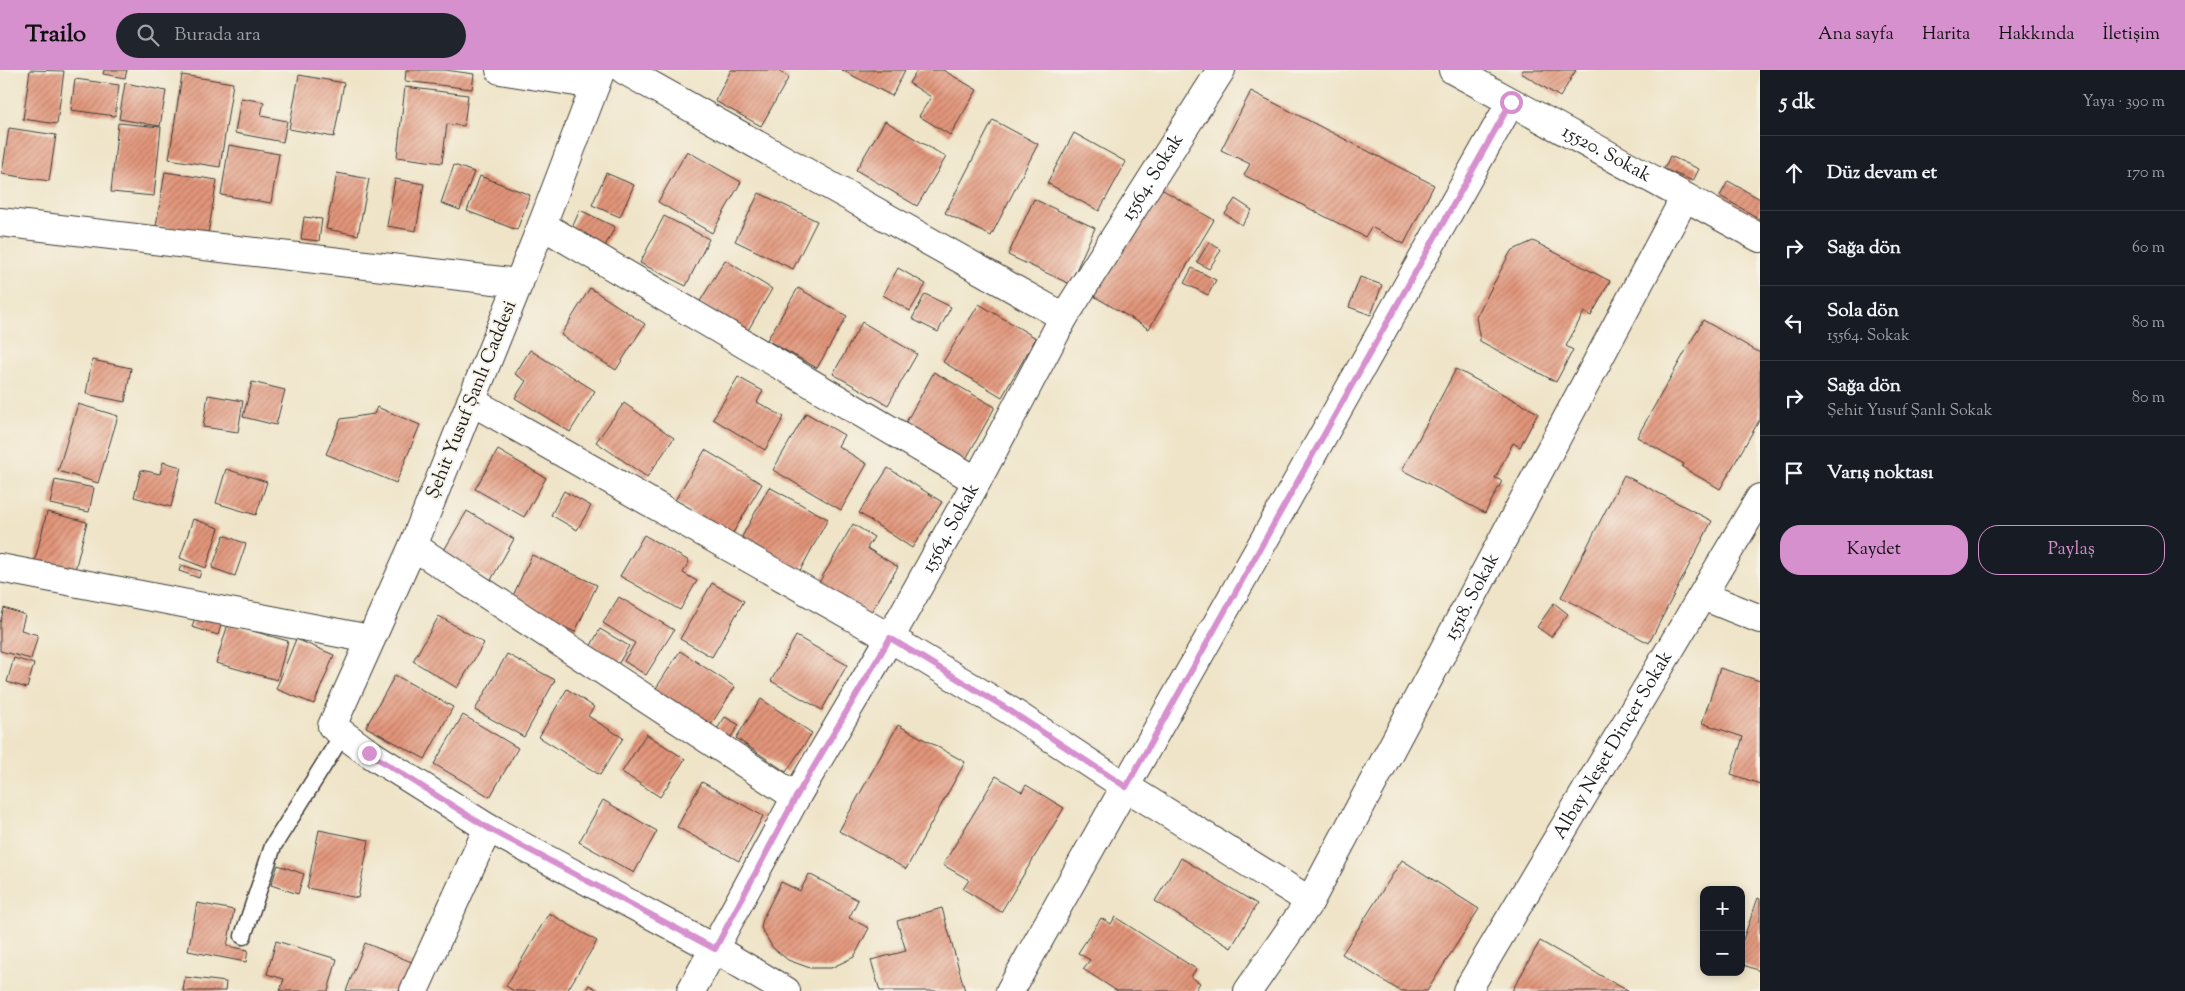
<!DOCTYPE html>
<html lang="tr">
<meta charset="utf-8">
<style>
:root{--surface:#171b24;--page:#20242c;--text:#f1f3f6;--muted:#9ea1a6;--line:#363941;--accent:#d690ce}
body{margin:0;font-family:"Sorts Mill Goudy",serif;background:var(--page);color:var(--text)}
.controls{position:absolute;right:15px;bottom:15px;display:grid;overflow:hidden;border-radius:10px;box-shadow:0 2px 8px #0003}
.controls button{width:45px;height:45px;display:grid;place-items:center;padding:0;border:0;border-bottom:1px solid var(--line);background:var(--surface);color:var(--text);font:25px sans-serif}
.stop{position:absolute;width:15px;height:15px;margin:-11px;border:4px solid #d690ce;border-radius:50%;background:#fff}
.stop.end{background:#d690ce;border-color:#fff;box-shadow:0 1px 5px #0008}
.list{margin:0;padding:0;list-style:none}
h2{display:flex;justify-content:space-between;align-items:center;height:65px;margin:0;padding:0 20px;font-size:21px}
h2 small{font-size:16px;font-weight:400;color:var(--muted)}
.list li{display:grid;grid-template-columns:32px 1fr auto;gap:15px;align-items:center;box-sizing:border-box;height:75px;padding:0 20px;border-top:1px solid var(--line)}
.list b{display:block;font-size:19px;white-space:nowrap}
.list p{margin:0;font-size:16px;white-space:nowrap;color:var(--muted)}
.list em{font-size:16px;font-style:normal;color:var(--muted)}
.actions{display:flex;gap:10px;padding:15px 20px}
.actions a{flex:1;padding:11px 0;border:1px solid var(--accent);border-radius:20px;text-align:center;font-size:18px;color:var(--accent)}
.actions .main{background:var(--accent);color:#111}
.icon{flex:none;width:28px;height:28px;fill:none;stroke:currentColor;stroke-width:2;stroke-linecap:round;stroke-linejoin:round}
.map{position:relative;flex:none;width:1760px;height:921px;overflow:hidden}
header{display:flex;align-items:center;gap:30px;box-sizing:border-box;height:70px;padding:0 25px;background:var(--accent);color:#111}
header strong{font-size:24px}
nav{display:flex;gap:28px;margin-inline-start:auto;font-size:18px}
.search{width:350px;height:45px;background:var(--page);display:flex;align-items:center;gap:12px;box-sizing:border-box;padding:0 18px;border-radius:28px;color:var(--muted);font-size:19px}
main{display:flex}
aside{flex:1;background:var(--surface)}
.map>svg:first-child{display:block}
.building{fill:url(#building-hatch)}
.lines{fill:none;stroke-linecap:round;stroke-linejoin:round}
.service-casing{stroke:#3c3a36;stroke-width:19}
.minor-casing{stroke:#3c3a36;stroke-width:30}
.tertiary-casing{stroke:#3c3a36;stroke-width:30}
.service{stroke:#fff;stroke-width:16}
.minor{stroke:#fff;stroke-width:28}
.tertiary{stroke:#fff;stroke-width:28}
.route{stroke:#d690ce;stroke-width:6}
.labels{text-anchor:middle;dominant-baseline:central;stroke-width:4;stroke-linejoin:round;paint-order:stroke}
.street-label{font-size:19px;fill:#1c1c1c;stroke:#f7f3e8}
</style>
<header>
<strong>Trailo</strong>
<div class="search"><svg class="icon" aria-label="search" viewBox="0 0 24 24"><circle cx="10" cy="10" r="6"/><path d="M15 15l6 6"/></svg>Burada ara</div>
<nav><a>Ana sayfa</a><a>Harita</a><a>Hakkında</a><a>İletişim</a></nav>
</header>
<main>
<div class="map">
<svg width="1760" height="921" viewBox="0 0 1760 921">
<defs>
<pattern id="building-hatch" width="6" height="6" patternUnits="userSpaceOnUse" patternTransform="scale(1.25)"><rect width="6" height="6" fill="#e2957a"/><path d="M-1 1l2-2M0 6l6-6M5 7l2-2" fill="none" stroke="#b67963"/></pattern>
</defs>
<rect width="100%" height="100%" fill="#f7f3e8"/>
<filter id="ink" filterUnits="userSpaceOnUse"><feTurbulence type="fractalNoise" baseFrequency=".02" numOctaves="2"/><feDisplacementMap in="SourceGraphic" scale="10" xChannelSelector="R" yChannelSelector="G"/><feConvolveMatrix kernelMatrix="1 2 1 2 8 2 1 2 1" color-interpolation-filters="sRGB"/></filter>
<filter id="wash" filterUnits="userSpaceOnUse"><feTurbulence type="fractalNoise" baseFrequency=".0096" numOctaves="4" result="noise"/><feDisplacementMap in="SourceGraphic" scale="20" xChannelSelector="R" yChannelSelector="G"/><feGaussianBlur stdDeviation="1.12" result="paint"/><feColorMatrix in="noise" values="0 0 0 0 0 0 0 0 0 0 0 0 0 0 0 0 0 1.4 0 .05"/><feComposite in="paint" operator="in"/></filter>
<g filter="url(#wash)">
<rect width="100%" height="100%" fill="#efe4c8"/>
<g id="blocks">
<g class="building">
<polygon points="30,0 64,1 57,54 23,49"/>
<polygon points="104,0 127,0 125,8 103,4"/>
<polygon points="406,0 445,0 474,4 472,19 405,11"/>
<polygon points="731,0 776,0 789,7 761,56 715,31"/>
<polygon points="842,0 905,0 892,26"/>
<polygon points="917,0 943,0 977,20 950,65 919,46 931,27 909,13"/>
<polygon points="1523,0 1576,0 1560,27 1521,3"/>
<polygon points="182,5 233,13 220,97 169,89"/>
<polygon points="299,5 344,13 334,67 289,59"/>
<polygon points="75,9 119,15 115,46 71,40"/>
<polygon points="125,13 166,21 160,56 119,49"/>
<polygon points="405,17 468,25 464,56 447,54 442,93 397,87"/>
<polygon points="1251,21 1434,115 1404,174 1371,157 1365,167 1244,105 1250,94 1221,80"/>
<polygon points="241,28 264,32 261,46 287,51 283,72 235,63"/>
<polygon points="993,50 1038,74 991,166 945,143"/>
<polygon points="885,51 946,87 917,136 856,100"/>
<polygon points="118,53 161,57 154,126 111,122"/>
<polygon points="9,58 56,65 49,111 2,104"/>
<polygon points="1074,63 1126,92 1099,141 1047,113"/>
<polygon points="229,75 279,84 271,133 221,125"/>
<polygon points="687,81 741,112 712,163 658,132"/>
<polygon points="1670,86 1699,99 1693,111 1664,99"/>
<polygon points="454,95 474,102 460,140 441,133"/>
<polygon points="165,102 217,110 208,164 156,156"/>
<polygon points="337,103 369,109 358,165 326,159"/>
<polygon points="606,103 634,115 620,147 592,135"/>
<polygon points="480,106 530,125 517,160 467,141"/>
<polygon points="395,109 424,114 416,161 387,156"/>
<polygon points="1728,111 1760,129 1760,149 1720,126"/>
<polygon points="1158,117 1214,150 1149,259 1094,226"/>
<polygon points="759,123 817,151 793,199 735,171"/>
<polygon points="1034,129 1095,158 1070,214 1008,185"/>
<polygon points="1235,129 1252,140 1242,155 1225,144"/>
<polygon points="580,140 615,157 604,178 570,162"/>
<polygon points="664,146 709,169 686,216 640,193"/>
<polygon points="304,147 322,149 319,171 301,169"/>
<polygon points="1533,171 1610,211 1591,246 1584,242 1566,276 1573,280 1556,312 1480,271 1476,247 1511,181"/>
<polygon points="1209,172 1221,180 1209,199 1197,192"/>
<polygon points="725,190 772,219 747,262 699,233"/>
<polygon points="898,198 926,214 910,241 883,225"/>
<polygon points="1192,198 1216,210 1208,225 1184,213"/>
<polygon points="1360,207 1382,215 1371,245 1349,237"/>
<polygon points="590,218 645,254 616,300 561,265"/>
<polygon points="798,218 847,246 817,298 767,270"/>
<polygon points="925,224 951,237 938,262 912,249"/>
<polygon points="979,234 1036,268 1002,327 943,292"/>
<polygon points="1703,250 1760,283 1760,349 1720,419 1682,397 1684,394 1637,367"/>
<polygon points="862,252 917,284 888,335 833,304"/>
<polygon points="530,280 595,321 570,362 515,328 526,311 515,304"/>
<polygon points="92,290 131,298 125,332 86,324"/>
<polygon points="1456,299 1538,343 1520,377 1513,373 1495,408 1502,411 1485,443 1402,400"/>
<polygon points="934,302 995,337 962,396 901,361"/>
<polygon points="738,307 763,321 757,332 784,347 765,380 713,349"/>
<polygon points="252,312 285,320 276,355 243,347"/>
<polygon points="208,325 243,331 238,362 203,357"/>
<polygon points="624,333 674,368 647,407 596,372"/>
<polygon points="78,334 118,346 98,413 58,401"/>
<polygon points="377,337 420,355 396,413 326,384 341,349 374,344"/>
<polygon points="806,343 844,365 838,376 867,394 841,440 773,400"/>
<polygon points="498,380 546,408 524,447 475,419"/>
<polygon points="705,380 762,414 731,466 674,432"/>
<polygon points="163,392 181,397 171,437 134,427 141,400 160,404"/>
<polygon points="888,398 942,432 912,478 859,443"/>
<polygon points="226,399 267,412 256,445 216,433"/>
<polygon points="1624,405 1712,451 1649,573 1561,527"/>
<polygon points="55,410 94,418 89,442 50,434"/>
<polygon points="769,417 828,449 797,506 738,474"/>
<polygon points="564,421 591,436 577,460 551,445"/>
<polygon points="467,441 514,469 491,510 443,482"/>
<polygon points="47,442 87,452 73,508 33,498"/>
<polygon points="193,449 219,458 206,498 180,488"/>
<polygon points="853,454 874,467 867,478 898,497 868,547 817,516"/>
<polygon points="224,465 246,474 235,506 212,498"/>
<polygon points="644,465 689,491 683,503 697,511 680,540 620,506"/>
<polygon points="532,485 597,515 575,562 510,532"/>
<polygon points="181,495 201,501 199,508 179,501"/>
<polygon points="712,513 744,531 712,587 680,569"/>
<polygon points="619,527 674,560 646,605 624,591 635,573 603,553"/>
<polygon points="1554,533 1568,544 1551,567 1537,557"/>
<polygon points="4,538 25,545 21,560 38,565 31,589 0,581 0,553"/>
<polygon points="197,541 223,549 218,565 192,557"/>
<polygon points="439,546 484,573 457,618 413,591"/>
<polygon points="228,554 288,571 277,610 216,593"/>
<polygon points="600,559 629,576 617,596 589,579"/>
<polygon points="796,566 847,595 822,640 771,611"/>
<polygon points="296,569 334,585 314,634 276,619"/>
<polygon points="680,581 735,617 708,659 653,623"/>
<polygon points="507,584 555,610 524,667 475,640"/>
<polygon points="14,588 34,594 27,618 7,612"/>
<polygon points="1720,598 1760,611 1760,714 1731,704 1743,667 1702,653"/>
<polygon points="395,605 453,637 425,689 366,657"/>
<polygon points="567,619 594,637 588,646 623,668 600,705 539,667"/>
<polygon points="761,629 812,663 786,702 736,668"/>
<polygon points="463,645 518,678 490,727 434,694"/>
<polygon points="725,647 739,655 726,674 713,665"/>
<polygon points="898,655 965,692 906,799 839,761"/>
<polygon points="646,664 685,689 660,727 622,702"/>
<polygon points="996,706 1022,722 1026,715 1064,738 1001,842 963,819 969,810 943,795"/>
<polygon points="702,712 763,746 739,791 677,757"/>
<polygon points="603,730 657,761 634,803 579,772"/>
<polygon points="319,760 369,770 358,828 307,818"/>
<polygon points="1181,788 1257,834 1231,878 1155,831"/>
<polygon points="1402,790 1479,839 1427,921 1400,921 1342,884"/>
<polygon points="278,795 304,804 298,824 271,815"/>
<polygon points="809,804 858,830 849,848 869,858 854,887 831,898 810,898 788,890 773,878 761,858 763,848 781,812 800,821"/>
<polygon points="1758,828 1760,829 1760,901 1741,894 1741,875"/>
<polygon points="197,833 234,840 227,876 248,880 246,892 188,881"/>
<polygon points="942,838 965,921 880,921 871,890 906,881 897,851"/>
<polygon points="549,843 597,871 567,921 514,921 506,916"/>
<polygon points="1115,847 1196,899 1191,907 1200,913 1195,921 1117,921 1083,899 1090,890 1078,883 1101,848 1111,854"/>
<polygon points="276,871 337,889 328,921 280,921 284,909 267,904"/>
<polygon points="1540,871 1628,921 1512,921"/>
<polygon points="365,873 414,893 403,921 346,921"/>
<polygon points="185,907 226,912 225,921 183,921"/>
<polygon points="589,915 600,921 585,921"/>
</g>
</g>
</g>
<g filter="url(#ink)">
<use href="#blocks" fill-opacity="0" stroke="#3c3a36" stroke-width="1"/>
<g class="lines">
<g class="service-casing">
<polyline id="service" points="243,866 273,776 343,664"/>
</g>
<g class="minor-casing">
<g id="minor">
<polyline points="500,0 595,15"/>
<polyline points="624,0 1064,247"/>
<path id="s1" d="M 1453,0 L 1760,168"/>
<polyline points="0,152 519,213"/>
<polyline points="542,155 977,411"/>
<polyline points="471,331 890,568 1009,640 1126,717 1310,831"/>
<polyline points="413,476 796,727"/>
<polyline points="0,498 370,569"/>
<polyline points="1703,526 1760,549"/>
<polyline points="414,921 488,758"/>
<path id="s2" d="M 691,921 L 796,727 L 890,568 L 977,411 L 1064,247 L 1221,0"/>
<polyline points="1010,921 1511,32"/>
<path id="s3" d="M 1248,921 L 1310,831 L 1685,127"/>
<path id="s4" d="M 1467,921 L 1760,428"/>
</g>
</g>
<g class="tertiary-casing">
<polyline id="tertiary" points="601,0 542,155 413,476 332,656 369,683 488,758 715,879 786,921"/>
</g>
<use href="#service" class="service"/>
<use href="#minor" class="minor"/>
<use href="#tertiary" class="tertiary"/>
</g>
</g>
<g class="lines" filter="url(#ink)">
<polyline class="route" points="369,683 488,758 715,879 796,727 890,568 1009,640 1126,717 1511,32"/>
</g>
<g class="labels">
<g class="street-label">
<text stroke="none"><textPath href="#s1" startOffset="175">15520. Sokak</textPath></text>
<text stroke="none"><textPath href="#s2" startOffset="936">15564. Sokak</textPath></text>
<text transform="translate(472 330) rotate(-68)">Şehit Yusuf Şanlı Caddesi</text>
<text stroke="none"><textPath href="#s2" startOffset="531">15564. Sokak</textPath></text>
<text stroke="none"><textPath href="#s3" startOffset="454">15518. Sokak</textPath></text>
<text stroke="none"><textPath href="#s4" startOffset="286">Albay Neşet Dinçer Sokak</textPath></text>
</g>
</g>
</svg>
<div class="controls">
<button>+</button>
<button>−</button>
</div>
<div class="stop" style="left:1511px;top:32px"></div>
<div class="stop end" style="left:369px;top:683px"></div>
</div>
<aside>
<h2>5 dk<small>Yaya · 390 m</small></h2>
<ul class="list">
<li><svg class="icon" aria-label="ahead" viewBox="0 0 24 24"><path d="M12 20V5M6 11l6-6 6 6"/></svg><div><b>Düz devam et</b></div><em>170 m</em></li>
<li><svg class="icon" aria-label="right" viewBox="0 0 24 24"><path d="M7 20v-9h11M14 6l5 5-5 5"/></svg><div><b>Sağa dön</b></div><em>60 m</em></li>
<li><svg class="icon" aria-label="left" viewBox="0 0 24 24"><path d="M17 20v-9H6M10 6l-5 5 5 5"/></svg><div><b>Sola dön</b><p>15564. Sokak</p></div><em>80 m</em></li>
<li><svg class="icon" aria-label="right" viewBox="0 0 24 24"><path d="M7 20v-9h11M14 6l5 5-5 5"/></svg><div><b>Sağa dön</b><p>Şehit Yusuf Şanlı Sokak</p></div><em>80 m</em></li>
<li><svg class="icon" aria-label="arrive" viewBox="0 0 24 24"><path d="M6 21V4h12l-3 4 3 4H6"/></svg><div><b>Varış noktası</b></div></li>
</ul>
<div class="actions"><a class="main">Kaydet</a><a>Paylaş</a></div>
</aside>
</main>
